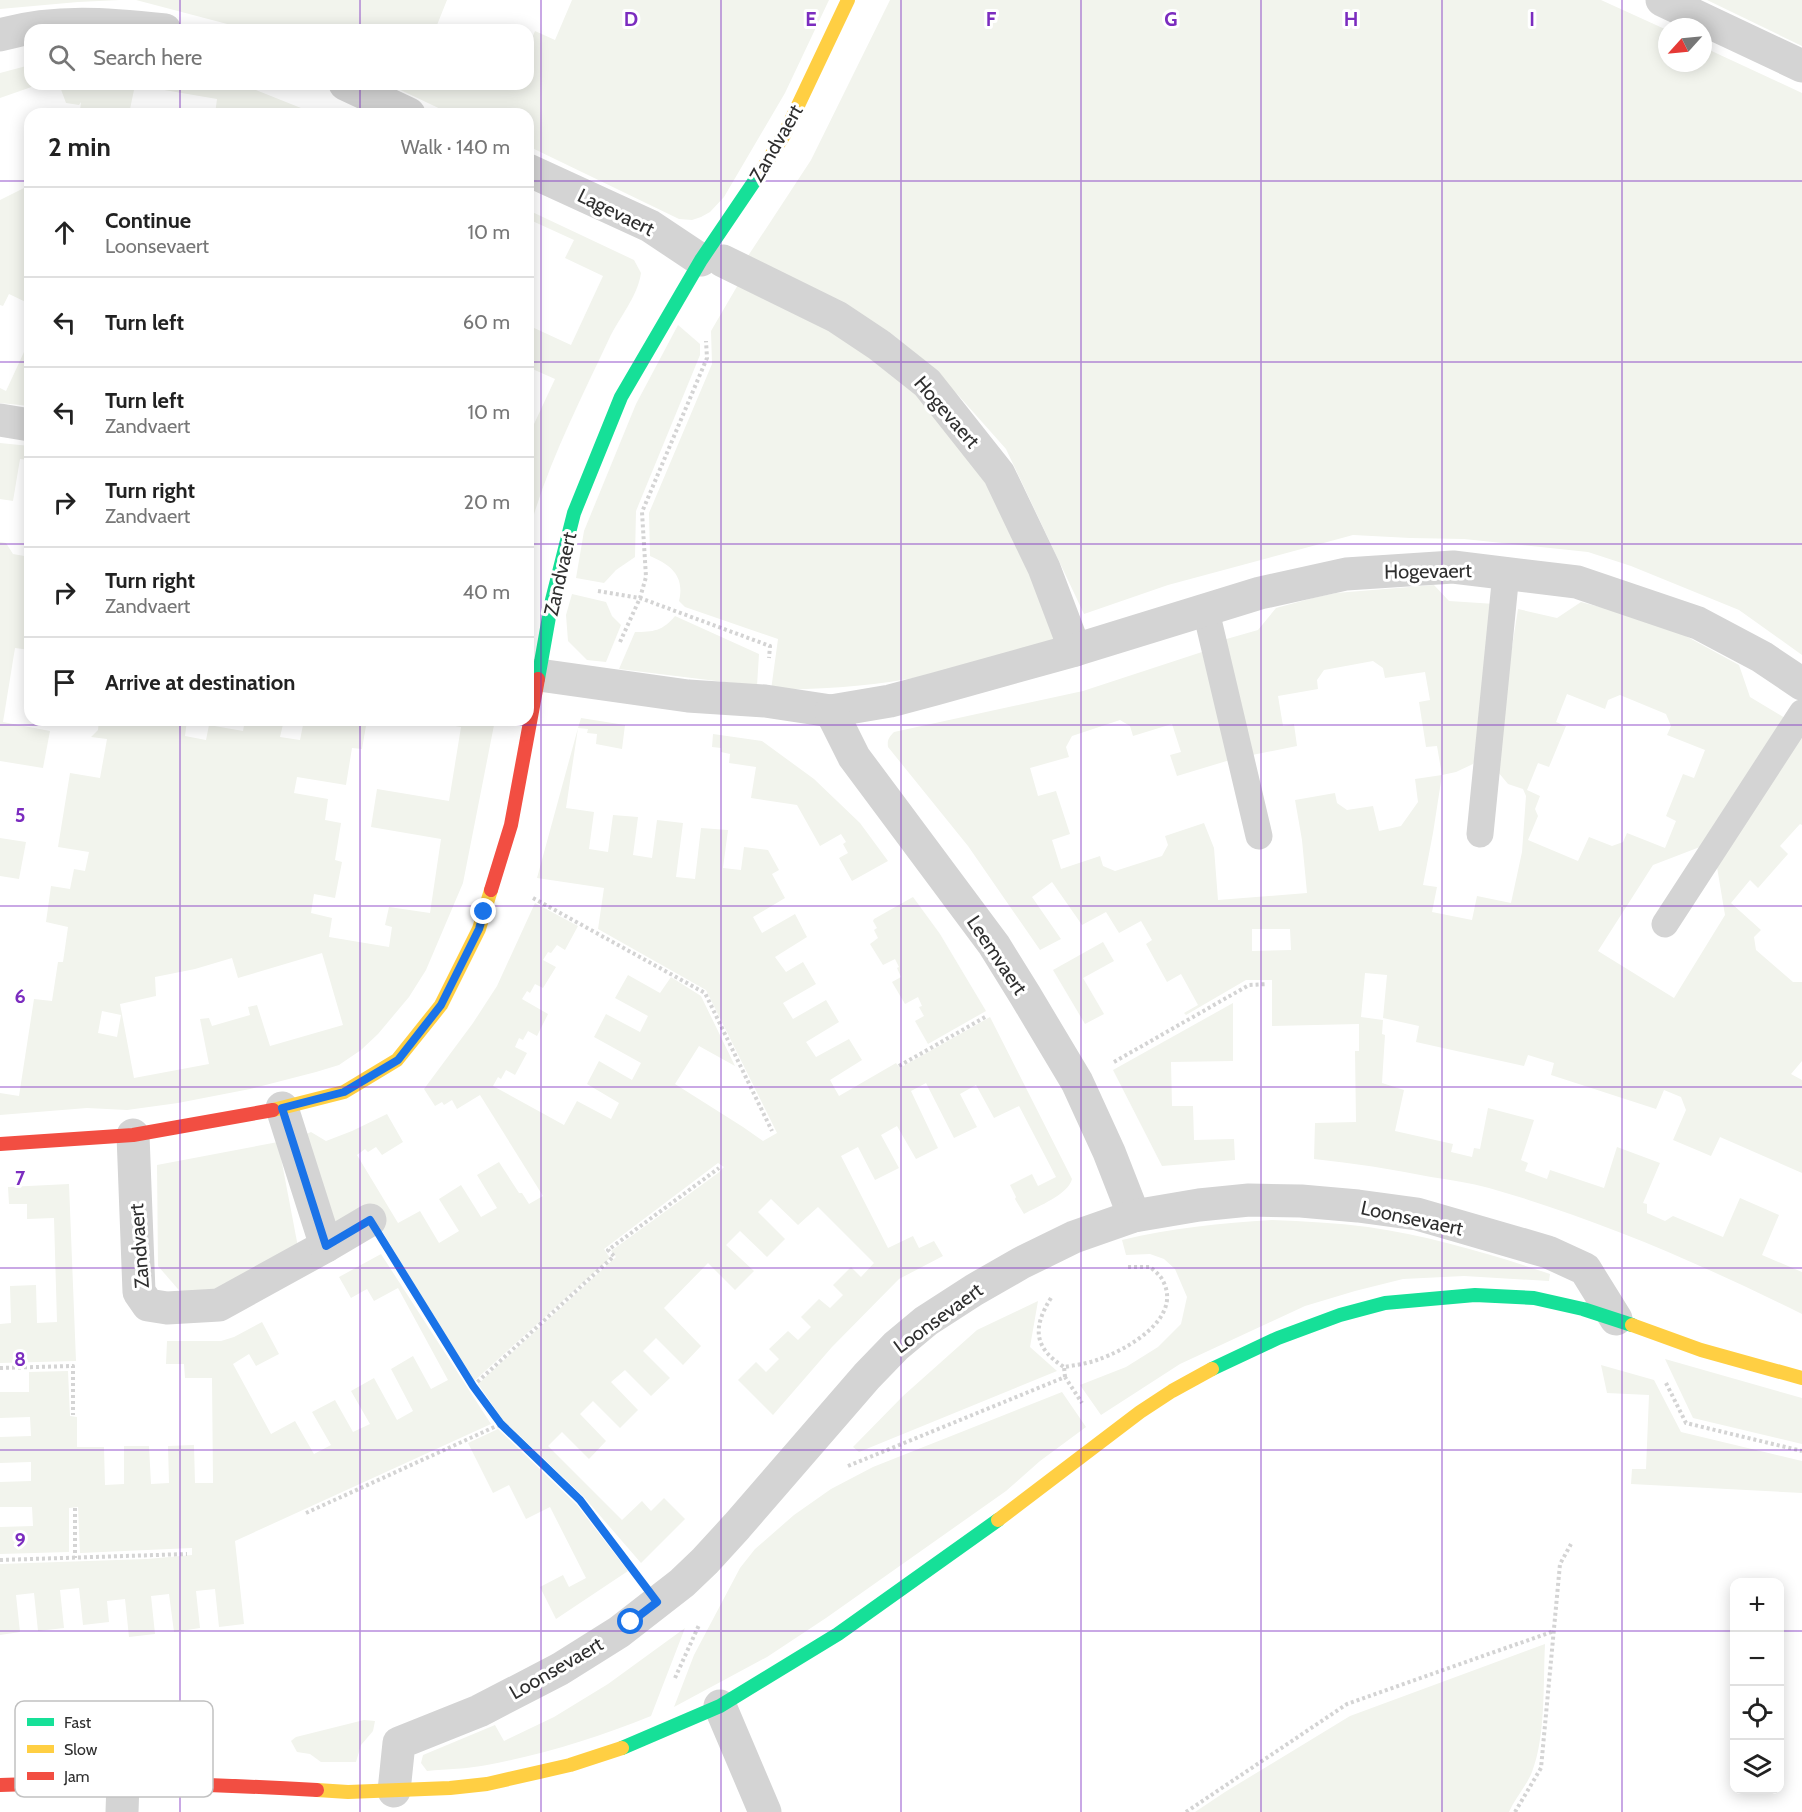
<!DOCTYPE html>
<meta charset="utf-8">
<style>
:root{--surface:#fff;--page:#f2f2f2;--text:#222;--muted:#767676;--line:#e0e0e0}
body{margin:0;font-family:Cabin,sans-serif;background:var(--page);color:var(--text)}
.controls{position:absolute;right:18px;bottom:18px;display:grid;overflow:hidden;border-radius:12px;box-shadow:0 3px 15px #0003}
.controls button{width:54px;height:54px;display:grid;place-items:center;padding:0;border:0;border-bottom:2px solid var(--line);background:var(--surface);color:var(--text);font:30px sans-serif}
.compass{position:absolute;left:1658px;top:18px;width:54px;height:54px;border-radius:50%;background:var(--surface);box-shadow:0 3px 15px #0003;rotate:243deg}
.stop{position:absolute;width:18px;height:18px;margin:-14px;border:4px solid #1a73e8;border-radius:50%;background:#fff}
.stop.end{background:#1a73e8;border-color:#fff;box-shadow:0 2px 6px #0008}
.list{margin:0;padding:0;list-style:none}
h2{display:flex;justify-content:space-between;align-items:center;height:78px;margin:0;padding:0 24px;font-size:26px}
h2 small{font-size:20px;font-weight:400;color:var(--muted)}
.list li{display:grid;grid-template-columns:39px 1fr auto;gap:18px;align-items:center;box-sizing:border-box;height:90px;padding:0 24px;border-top:2px solid var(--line)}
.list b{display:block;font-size:22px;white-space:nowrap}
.list p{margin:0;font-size:20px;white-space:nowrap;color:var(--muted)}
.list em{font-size:20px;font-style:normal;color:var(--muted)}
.icon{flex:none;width:33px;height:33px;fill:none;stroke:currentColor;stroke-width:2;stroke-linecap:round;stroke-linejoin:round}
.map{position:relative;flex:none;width:1802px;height:1812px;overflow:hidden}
.search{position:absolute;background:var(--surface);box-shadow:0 3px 15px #0003;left:24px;top:24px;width:510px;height:66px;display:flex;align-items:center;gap:15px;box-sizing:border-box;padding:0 21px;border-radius:18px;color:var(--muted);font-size:22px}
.panel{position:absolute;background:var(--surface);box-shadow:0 3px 15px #0003;left:24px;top:108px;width:510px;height:618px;border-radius:18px}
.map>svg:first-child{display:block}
.green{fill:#f2f4ed;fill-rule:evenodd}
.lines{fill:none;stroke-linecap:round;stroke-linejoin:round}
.path{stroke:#d4d4d4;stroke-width:4;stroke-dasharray:3 3;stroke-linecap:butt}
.lane{stroke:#d4d4d4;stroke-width:27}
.street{stroke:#d4d4d4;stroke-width:33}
.fast{stroke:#16e098;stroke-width:14}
.slow{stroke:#ffcf43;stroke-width:14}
.jam{stroke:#f24e42;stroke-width:14}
.route{stroke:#1a73e8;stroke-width:8}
.grid{fill:none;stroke:#7b2cbf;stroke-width:1.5;stroke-opacity:0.55}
.labels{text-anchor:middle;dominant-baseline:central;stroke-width:6;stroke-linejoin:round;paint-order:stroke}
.street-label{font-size:20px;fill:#2f2f2f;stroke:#fff}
.key{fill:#fff;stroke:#c1c1c1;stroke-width:1.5}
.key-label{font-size:16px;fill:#2f2f2f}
.grid-label{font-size:20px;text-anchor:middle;font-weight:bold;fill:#7b2cbf;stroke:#fff;stroke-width:6;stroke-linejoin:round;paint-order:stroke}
</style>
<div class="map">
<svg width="1802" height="1812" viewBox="0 0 1802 1812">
<rect width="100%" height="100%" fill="#fff"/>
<g class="green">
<polygon points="0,0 120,0 78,2 0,9"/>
<polygon points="136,0 447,0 435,30 250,30"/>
<polygon points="572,0 829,0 785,93 724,197 710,212 701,217 692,220 679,219 528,146 528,114 451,114 388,84 528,84 528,48 535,31 555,40"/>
<polygon points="890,0 1601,0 1667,30 1667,63 1703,63 1703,47 1802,93 1802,655 1739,610 1631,566 1588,552 1464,539 1410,538 1353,535 1168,585 1084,614 1006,449 958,395 895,341 746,259 811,160"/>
<polygon points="1707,0 1802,0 1802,46"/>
<polygon points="30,65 30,84 40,84 0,98 0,73"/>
<polygon points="59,84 241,84 316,114 215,114 217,99 135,85 129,114 100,114 100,111 98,113 80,111 81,102 79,105 66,103"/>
<polygon points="30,185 30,304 9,294 3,306 0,305 0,200"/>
<path d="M 528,210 L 634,260 L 641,273 C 638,296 619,318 609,339 C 579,403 546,467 528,535 L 528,437 L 555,379 L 528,367 L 528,358 L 533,348 L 528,345 L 528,335 L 532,327 L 571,345 L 603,276 L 565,258 L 574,240 L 528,219 Z"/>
<path d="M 739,283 L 837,332 L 902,380 L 976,461 L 1062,637 C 1011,652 960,669 908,679 C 863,687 817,689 771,690 L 778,639 L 685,607 L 679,601 C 685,576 671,565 650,556 L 649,513 L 712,364 L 711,331 Z"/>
<polygon points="678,325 700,344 700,355 636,511 635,557 616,570 604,583 576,578 584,531 636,404"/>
<polygon points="30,339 30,406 0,403 0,388 6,391"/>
<polygon points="0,443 30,446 30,460 20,459 13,501 0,499"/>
<polygon points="0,542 6,543 13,554 30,557 30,650 15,648 3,722 50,731 43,768 0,761"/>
<path d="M 1434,585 L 1449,601 L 1495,604 L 1484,740 L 1473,764 L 1456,772 L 1442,775 L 1433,833 L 1423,885 L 1437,887 L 1432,912 L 1472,920 L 1477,896 L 1511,903 L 1522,852 L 1526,796 L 1523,789 L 1508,784 L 1498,772 L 1500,724 L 1518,609 L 1557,618 L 1581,602 L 1623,613 L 1684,635 L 1739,665 L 1750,697 L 1785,718 L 1705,845 L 1653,865 L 1598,951 L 1674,998 L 1725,915 L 1717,867 L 1802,733 L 1802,825 L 1800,824 L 1780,846 L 1788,854 L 1758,888 L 1750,880 L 1731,903 L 1761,930 L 1754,937 L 1756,950 L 1793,982 L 1802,982 L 1802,1061 L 1791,1074 L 1802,1080 L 1802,1173 L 1720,1137 L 1711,1156 L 1673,1140 L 1686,1110 L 1681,1097 L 1664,1090 L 1656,1109 L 1551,1075 L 1554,1063 L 1528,1055 L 1524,1066 L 1416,1042 L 1419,1026 L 1383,1018 L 1387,975 L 1365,973 L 1361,1017 L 1383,1020 L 1382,1034 L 1385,1035 L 1382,1083 L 1404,1090 L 1395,1131 L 1453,1144 L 1451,1152 L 1472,1157 L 1474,1148 L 1480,1149 L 1488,1108 L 1534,1120 L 1521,1160 L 1528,1163 L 1525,1171 L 1547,1179 L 1550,1170 L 1604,1188 L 1617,1147 L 1660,1163 L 1643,1203 L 1647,1204 L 1647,1213 L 1665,1221 L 1673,1216 L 1723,1237 L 1740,1198 L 1779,1215 L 1762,1255 L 1802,1272 L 1802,1314 C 1701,1264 1598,1219 1489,1188 C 1470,1183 1451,1180 1431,1177 C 1392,1169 1353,1163 1314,1159 L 1315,1123 L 1356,1122 L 1355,1051 L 1359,1051 L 1359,1024 L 1272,1026 L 1272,980 L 1246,980 L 1186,1015 L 1184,1013 L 1198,1005 L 1181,974 L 1167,982 L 1146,944 L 1152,940 L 1141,921 L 1119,933 L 1106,912 L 1082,925 L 1052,882 L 1032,897 L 1061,939 L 1040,950 L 968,846 L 888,747 C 887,740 889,737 894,732 L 1083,691 L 1202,652 L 1230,760 L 1177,776 L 1170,755 L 1181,752 L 1172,724 L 1133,736 L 1130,726 L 1120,720 L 1072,736 L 1066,747 L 1069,757 L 1030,768 L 1038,796 L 1056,791 L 1070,834 L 1052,840 L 1061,869 L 1100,856 L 1103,866 L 1115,871 L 1162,856 L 1168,845 L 1165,836 L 1204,823 L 1214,848 L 1218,900 L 1307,893 L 1302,840 L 1295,800 L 1335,793 L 1337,803 L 1347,810 L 1373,806 L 1379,831 L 1401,826 L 1418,802 L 1415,779 L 1442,775 L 1437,746 L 1426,747 L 1419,702 L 1430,700 L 1425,672 L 1385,678 L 1383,668 L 1373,661 L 1324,670 L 1317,680 L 1318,689 L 1278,696 L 1283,726 L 1294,724 L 1297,746 L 1252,755 L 1223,640 L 1258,630 L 1276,608 L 1313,598 L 1336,593 ZM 1567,694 L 1605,709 L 1608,700 L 1620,695 L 1666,714 L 1671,726 L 1667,735 L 1705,750 L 1694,778 L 1683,774 L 1666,816 L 1676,821 L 1665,848 L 1627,833 L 1623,842 L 1612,846 L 1589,837 L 1578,861 L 1528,840 L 1538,816 L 1535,809 L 1540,796 L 1527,790 L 1538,763 L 1549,767 L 1566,726 L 1556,722 ZM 1252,929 L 1290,929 L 1291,950 L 1252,951 Z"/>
<polygon points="572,594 606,602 612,616 621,625 606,662 587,660 568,641 566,615"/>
<path d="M 675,616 L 759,654 L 757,686 L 619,669 L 635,632 C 653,632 663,631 675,616 Z"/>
<path d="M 581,718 L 625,725 L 622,749 L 596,744 L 597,734 L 587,733 L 588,729 L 578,728 L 566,808 L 594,812 L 589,849 L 608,852 L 613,815 L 638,817 L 633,855 L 652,858 L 657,820 L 683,823 L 676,877 L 695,879 L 701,828 L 728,830 L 723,868 L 741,870 L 744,847 L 768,850 L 779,870 L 772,874 L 785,898 L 753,917 L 762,933 L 795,914 L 807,937 L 775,957 L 786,972 L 803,962 L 816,984 L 783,1003 L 793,1019 L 826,1000 L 839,1022 L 806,1042 L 816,1057 L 849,1039 L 862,1060 L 830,1080 L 839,1096 L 896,1063 L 900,1068 L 990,1017 L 1072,1179 C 1068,1195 1038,1206 1024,1214 L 1015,1199 L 1016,1197 L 1010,1185 L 1032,1174 L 1038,1186 L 1056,1177 L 1019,1106 L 994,1118 L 976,1085 L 960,1094 L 977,1127 L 954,1138 L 926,1083 L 911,1091 L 938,1148 L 916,1159 L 897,1126 L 881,1135 L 899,1168 L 875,1180 L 858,1147 L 841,1156 L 888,1248 L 913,1236 L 919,1248 L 934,1241 L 943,1256 L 899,1279 L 832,1347 L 773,1415 L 738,1380 L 756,1362 L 766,1372 L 779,1359 L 769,1349 L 788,1331 L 798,1340 L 811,1327 L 801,1317 L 819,1299 L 830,1308 L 843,1295 L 833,1285 L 851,1267 L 861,1277 L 874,1263 L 818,1207 L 798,1225 L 771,1199 L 758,1212 L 785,1239 L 767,1257 L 740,1231 L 726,1245 L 754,1271 L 735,1290 L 708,1263 L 664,1308 L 701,1346 L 683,1365 L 656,1338 L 643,1351 L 670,1378 L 651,1396 L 625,1370 L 611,1382 L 638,1410 L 620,1428 L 593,1401 L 580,1414 L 606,1441 L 589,1459 L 562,1432 L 548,1446 L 622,1520 L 642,1501 L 651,1511 L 664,1498 L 685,1519 L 641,1563 L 583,1496 L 503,1420 L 478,1384 L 616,1257 L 611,1251 L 718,1173 L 724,1167 L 718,1163 L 604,1249 L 610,1258 L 473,1382 L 367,1206 L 329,1228 L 304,1135 L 311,1132 L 326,1141 L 352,1131 L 387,1114 L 403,1142 L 382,1155 L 376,1147 L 368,1152 L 365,1149 L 357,1155 L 398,1223 L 420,1211 L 439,1243 L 459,1231 L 439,1199 L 461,1185 L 481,1217 L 497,1208 L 477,1175 L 499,1162 L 519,1193 L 522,1193 L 529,1204 L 543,1196 L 480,1095 L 457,1109 L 452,1100 L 444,1105 L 442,1102 L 435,1106 L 424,1089 L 473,1023 L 497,986 L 535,903 L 578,926 L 565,950 L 557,945 L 551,953 L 548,952 L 543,960 L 556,967 L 543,988 L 535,984 L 530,993 L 527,991 L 522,999 L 548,1014 L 537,1036 L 528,1031 L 523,1040 L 519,1038 L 515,1047 L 527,1053 L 515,1075 L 506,1070 L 501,1079 L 498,1077 L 493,1086 L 564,1125 L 577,1101 L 611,1119 L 619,1103 L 587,1084 L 599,1061 L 632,1080 L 641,1063 L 594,1037 L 606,1014 L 640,1032 L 648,1016 L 615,998 L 628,975 L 660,993 L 671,977 L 701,996 L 735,1066 L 699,1046 L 675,1084 L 743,1127 L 763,1141 L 777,1133 L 706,990 L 598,929 L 604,888 L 537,878 L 578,728 Z"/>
<path d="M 99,720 L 187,720 L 185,736 L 206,740 L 209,725 L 243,731 L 245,720 L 284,720 L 280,737 L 300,740 L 304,720 L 367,720 L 362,749 L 352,748 L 346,785 L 297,777 L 294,793 L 328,799 L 325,820 L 341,823 L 335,860 L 342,862 L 335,898 L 314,894 L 311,913 L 332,918 L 329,937 L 389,947 L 392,927 L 385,925 L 389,907 L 430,913 L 441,839 L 371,827 L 377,789 L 449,801 L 461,727 L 421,720 L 495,720 L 463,883 L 426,970 L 409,997 L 378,1034 L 361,1050 L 339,1065 L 316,1072 L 250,1089 L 178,1103 L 127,1110 L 87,1108 L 0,1115 L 0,1093 L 19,1096 L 34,999 L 52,1001 L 58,962 L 63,962 L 68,927 L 46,922 L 51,886 L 70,889 L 74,869 L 85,871 L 89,852 L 58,847 L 70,773 L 100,778 L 107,739 L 91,737 L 98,730 ZM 322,953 L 343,1025 L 270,1046 L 257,1005 L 248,1007 L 250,1015 L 212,1026 L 209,1018 L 200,1019 L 209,1064 L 134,1078 L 120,1004 L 156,996 L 155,977 L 195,969 L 232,958 L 238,978 ZM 102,1011 L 121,1015 L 117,1037 L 98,1033 Z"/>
<polygon points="713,734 762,741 814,779 860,823 888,861 852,881 839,858 848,853 843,844 846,842 841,834 820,846 797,805 751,798 756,767 729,763 730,754 721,752 721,748 712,747"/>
<polygon points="0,838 26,842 19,879 0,876"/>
<polygon points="913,897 940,934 986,1011 928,1044 915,1021 924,1016 919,1007 922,1006 918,997 905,1004 892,982 901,977 897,968 899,967 895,959 883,965 870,944 878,938 874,930 877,928 873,921 874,919"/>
<polygon points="1103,942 1114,961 1083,978 1104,1014 1085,1024 1053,970"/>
<polygon points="1233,1003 1233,1061 1171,1062 1172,1106 1193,1106 1194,1140 1234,1139 1235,1160 1162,1166 1113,1070"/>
<polygon points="278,1142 298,1247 215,1295 184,1296 158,1266 157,1165"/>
<polygon points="69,1184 76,1361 0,1363 0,1324 11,1323 10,1286 36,1285 37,1323 57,1322 54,1218 27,1219 27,1204 9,1204 8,1187"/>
<path d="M 1272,1220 C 1304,1221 1336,1223 1368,1227 C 1430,1236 1491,1254 1550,1274 L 1549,1281 L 1464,1276 L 1403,1279 L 1355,1291 L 1305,1306 L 1180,1364 L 1101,1415 L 1080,1385 L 1126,1367 L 1158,1347 L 1181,1324 L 1187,1297 L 1175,1269 L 1164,1259 L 1150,1254 L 1126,1255 L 1122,1240 C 1171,1228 1221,1223 1272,1220 Z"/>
<polygon points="381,1254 491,1424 235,1541 244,1624 219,1627 215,1589 196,1591 200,1628 174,1632 169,1594 151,1596 155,1634 129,1637 125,1599 107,1601 109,1622 83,1625 79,1588 60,1590 64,1628 38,1631 34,1593 16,1595 20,1632 0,1635 0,1564 147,1559 192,1555 192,1548 80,1553 78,1507 69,1508 69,1552 0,1554 0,1527 33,1526 32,1507 0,1507 0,1482 31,1481 31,1462 0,1463 0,1437 31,1436 30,1417 0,1418 0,1392 29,1392 29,1372 68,1371 70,1416 77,1417 77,1447 104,1447 105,1485 124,1484 124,1446 149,1446 151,1484 169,1483 168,1446 194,1445 195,1483 213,1483 212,1378 185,1378 184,1364 166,1364 167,1341 221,1341 234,1337 262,1322 279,1354 256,1366 249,1354 233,1364 271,1434 295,1421 314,1454 331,1445 312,1412 335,1400 353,1432 370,1424 351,1391 374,1378 397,1420 413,1411 391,1369 413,1356 431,1389 448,1380 398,1288 374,1301 367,1289 351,1298 339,1277"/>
<polygon points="1038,1301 1030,1347 1057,1371 859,1452 853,1447 903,1396 977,1330"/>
<polygon points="1665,1359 1802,1398 1802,1444 1693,1418"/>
<polygon points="1601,1365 1654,1380 1681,1432 1802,1461 1802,1493 1631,1484 1632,1469 1646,1469 1649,1395 1607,1393"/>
<polygon points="1062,1392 1086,1427 1040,1461 1006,1491 826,1618 767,1657 674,1707 694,1655 740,1568 755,1549 794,1515 831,1489 873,1467"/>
<polygon points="498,1429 577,1505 628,1571 556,1619 540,1587 563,1575 569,1587 586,1578 550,1507 526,1519 509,1485 493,1493 468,1443"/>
<path d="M 685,1628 L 651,1716 C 597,1738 544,1754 487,1765 C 467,1769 447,1769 427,1771 L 421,1763 L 423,1755 L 495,1725 L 504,1741 L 554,1717 L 608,1684 Z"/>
<path d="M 1545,1644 C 1543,1683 1546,1736 1532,1772 C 1527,1785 1515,1798 1509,1812 L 1195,1812 L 1225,1792 L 1350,1716 Z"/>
<polygon points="364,1720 375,1721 373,1731 361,1745 356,1762 321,1762 310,1754 297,1752 291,1741 296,1737"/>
</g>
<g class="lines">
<g class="path">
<polyline points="598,591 640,598 770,646 769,658"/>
<polyline points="620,642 640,598 646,577 642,512 707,358 706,341"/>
<polyline points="533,898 705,993 772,1131"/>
<polyline points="1114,1062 1249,985 1267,984"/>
<polyline points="899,1066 987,1016"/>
<polyline points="392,1256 473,1386 501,1424 580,1500 631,1568"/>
<path d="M 1051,1298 C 1032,1328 1034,1348 1064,1367"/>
<polyline points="0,1368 73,1366 73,1415"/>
<path d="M 1065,1377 L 1064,1367 C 1075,1365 1086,1364 1097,1360 C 1126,1350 1183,1319 1163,1281 C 1161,1276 1155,1271 1150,1267 L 1127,1267"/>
<polyline points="1666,1383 1686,1423 1802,1451"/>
<polyline points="473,1386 614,1256 608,1250 719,1168"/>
<polyline points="848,1466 1065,1377 1082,1403"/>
<polyline points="75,1508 75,1558"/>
<polyline points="306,1513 501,1424"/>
<polyline points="0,1560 187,1554"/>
<polyline points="675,1678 699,1625"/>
<polyline points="1186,1812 1347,1704 1554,1631"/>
<polyline points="1515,1812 1541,1768 1560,1564 1571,1544"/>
</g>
<g class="lane">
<polyline points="1206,611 1259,836"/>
<polyline points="1480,834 1506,573"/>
<polyline points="1665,924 1802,713"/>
</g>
<g class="street">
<polyline points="1662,0 1802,66"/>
<path d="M 0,35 C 54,19 110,24 165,30"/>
<polyline points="345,84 409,114"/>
<polyline points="528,170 650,226 701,260"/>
<polyline points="723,261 837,317 879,345 927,383 999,474 1044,568 1075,650"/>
<polyline points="0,420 30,425"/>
<polyline points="539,675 688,696 765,701 831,711 890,701 935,689 1075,650 1260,593 1346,574 1453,567 1577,582 1698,623 1762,657 1802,684"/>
<polyline points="831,711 854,757 994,945 1025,995 1077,1082 1109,1152 1134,1216"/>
<polyline points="133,1135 139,1292 148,1305 167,1308 219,1305 326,1246 282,1108"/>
<polyline points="326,1246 370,1220"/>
<polyline points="720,1706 765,1812"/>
<polyline points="394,1791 399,1743 479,1711 560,1669 619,1632 682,1583 705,1561 737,1526 867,1376 896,1346 926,1321 974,1290 1021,1263 1074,1237 1134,1216 1199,1205 1249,1200 1301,1201 1358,1206 1417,1214 1548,1252 1585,1269 1616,1319"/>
<polyline points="122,1812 123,1783"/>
</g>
<g class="fast">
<polyline points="538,679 552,600 574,513 621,397 701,260 760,173"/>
<polyline points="1212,1369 1278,1338 1340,1315 1385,1303 1475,1295 1534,1298 1583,1309 1632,1325"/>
<polyline points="622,1748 720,1706 838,1634 998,1520"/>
</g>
<g class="slow">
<polyline points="760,173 784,135 848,0"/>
<polyline points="273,1110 344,1092 397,1060 441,1005 479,929 491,890"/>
<polyline points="1632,1325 1701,1350 1802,1378"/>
<polyline points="998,1520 1140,1412 1172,1391 1212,1369"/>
<polyline points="317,1790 348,1792 450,1788 487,1784 570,1765 622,1748"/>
</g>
<g class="jam">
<polyline points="491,890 511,825 538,679"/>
<polyline points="0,1144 133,1135 273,1110"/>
<path d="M 0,1785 C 106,1781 211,1784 317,1790"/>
</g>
</g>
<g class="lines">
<polyline class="route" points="484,912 479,929 441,1005 398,1060 344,1092 282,1108 326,1246 370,1220 473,1386 501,1424 580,1500 657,1602 631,1622"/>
</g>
<path class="grid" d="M 180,0 L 180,30M 360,0 L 360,30M 541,0 L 541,1812M 721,0 L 721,1812M 901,0 L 901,1812M 1081,0 L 1081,1812M 1261,0 L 1261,1812M 1442,0 L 1442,1812M 1622,0 L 1622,1812M 180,84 L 180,114M 360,84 L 360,114M 0,181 L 30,181M 528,181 L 1802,181M 0,362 L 30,362M 528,362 L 1802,362M 0,544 L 30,544M 528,544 L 1802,544M 180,720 L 180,1812M 360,720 L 360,1812M 0,725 L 1802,725M 0,906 L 1802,906M 0,1087 L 1802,1087M 0,1268 L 1802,1268M 0,1450 L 1802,1450M 0,1631 L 1734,1631M 1780,1631 L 1802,1631"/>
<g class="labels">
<g class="street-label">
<text transform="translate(776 143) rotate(-60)">Zandvaert</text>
<text transform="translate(616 212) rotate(26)">Lagevaert</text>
<text transform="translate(947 412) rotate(49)">Hogevaert</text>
<text transform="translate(1428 571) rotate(-1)">Hogevaert</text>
<text transform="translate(560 574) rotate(-77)">Zandvaert</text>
<text transform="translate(997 955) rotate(56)">Leemvaert</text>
<text transform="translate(1412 1218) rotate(12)">Loonsevaert</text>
<text transform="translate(139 1246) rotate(-94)">Zandvaert</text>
<text transform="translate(938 1318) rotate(-36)">Loonsevaert</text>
<text transform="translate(556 1668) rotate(-30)">Loonsevaert</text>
</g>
</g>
<rect x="15" y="1701" width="198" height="96" rx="9" class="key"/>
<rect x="27" y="1718" width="27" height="8" fill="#16e098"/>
<rect x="27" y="1745" width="27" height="8" fill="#ffcf43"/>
<rect x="27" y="1772" width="27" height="8" fill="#f24e42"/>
<g class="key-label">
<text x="64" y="1728">Fast</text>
<text x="64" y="1755">Slow</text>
<text x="64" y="1782">Jam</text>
</g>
<g class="grid-label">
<text x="631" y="26">D</text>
<text x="811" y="26">E</text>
<text x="991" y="26">F</text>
<text x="1171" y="26">G</text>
<text x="1351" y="26">H</text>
<text x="1532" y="26">I</text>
<text x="20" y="822">5</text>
<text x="20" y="1003">6</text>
<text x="20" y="1185">7</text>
<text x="20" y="1366">8</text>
<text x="20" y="1547">9</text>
</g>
</svg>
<div class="controls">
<button>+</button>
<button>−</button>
<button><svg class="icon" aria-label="locate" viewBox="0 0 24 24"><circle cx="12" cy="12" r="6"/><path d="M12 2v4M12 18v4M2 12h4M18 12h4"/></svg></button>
<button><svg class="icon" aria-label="layers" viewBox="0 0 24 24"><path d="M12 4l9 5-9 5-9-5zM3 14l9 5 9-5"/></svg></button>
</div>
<svg class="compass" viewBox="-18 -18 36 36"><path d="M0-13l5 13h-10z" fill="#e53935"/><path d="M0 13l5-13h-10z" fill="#767676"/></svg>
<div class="stop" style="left:631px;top:1622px"></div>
<div class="stop end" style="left:484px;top:912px"></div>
<div class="search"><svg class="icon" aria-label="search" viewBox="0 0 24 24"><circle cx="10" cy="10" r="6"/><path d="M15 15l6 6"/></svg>Search here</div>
<section class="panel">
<h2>2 min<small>Walk · 140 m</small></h2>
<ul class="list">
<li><svg class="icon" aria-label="ahead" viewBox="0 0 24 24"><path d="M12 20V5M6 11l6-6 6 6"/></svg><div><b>Continue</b><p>Loonsevaert</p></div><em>10 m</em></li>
<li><svg class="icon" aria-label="left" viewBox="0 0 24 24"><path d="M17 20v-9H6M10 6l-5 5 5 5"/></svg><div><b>Turn left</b></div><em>60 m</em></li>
<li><svg class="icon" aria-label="left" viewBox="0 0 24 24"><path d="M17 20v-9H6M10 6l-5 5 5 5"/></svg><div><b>Turn left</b><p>Zandvaert</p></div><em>10 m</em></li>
<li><svg class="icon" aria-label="right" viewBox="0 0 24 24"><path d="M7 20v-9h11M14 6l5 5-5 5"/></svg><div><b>Turn right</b><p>Zandvaert</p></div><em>20 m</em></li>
<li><svg class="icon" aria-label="right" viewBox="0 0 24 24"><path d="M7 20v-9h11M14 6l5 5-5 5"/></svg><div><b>Turn right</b><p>Zandvaert</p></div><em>40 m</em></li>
<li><svg class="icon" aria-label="arrive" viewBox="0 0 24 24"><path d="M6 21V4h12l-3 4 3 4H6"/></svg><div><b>Arrive at destination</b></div></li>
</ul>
</section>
</div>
